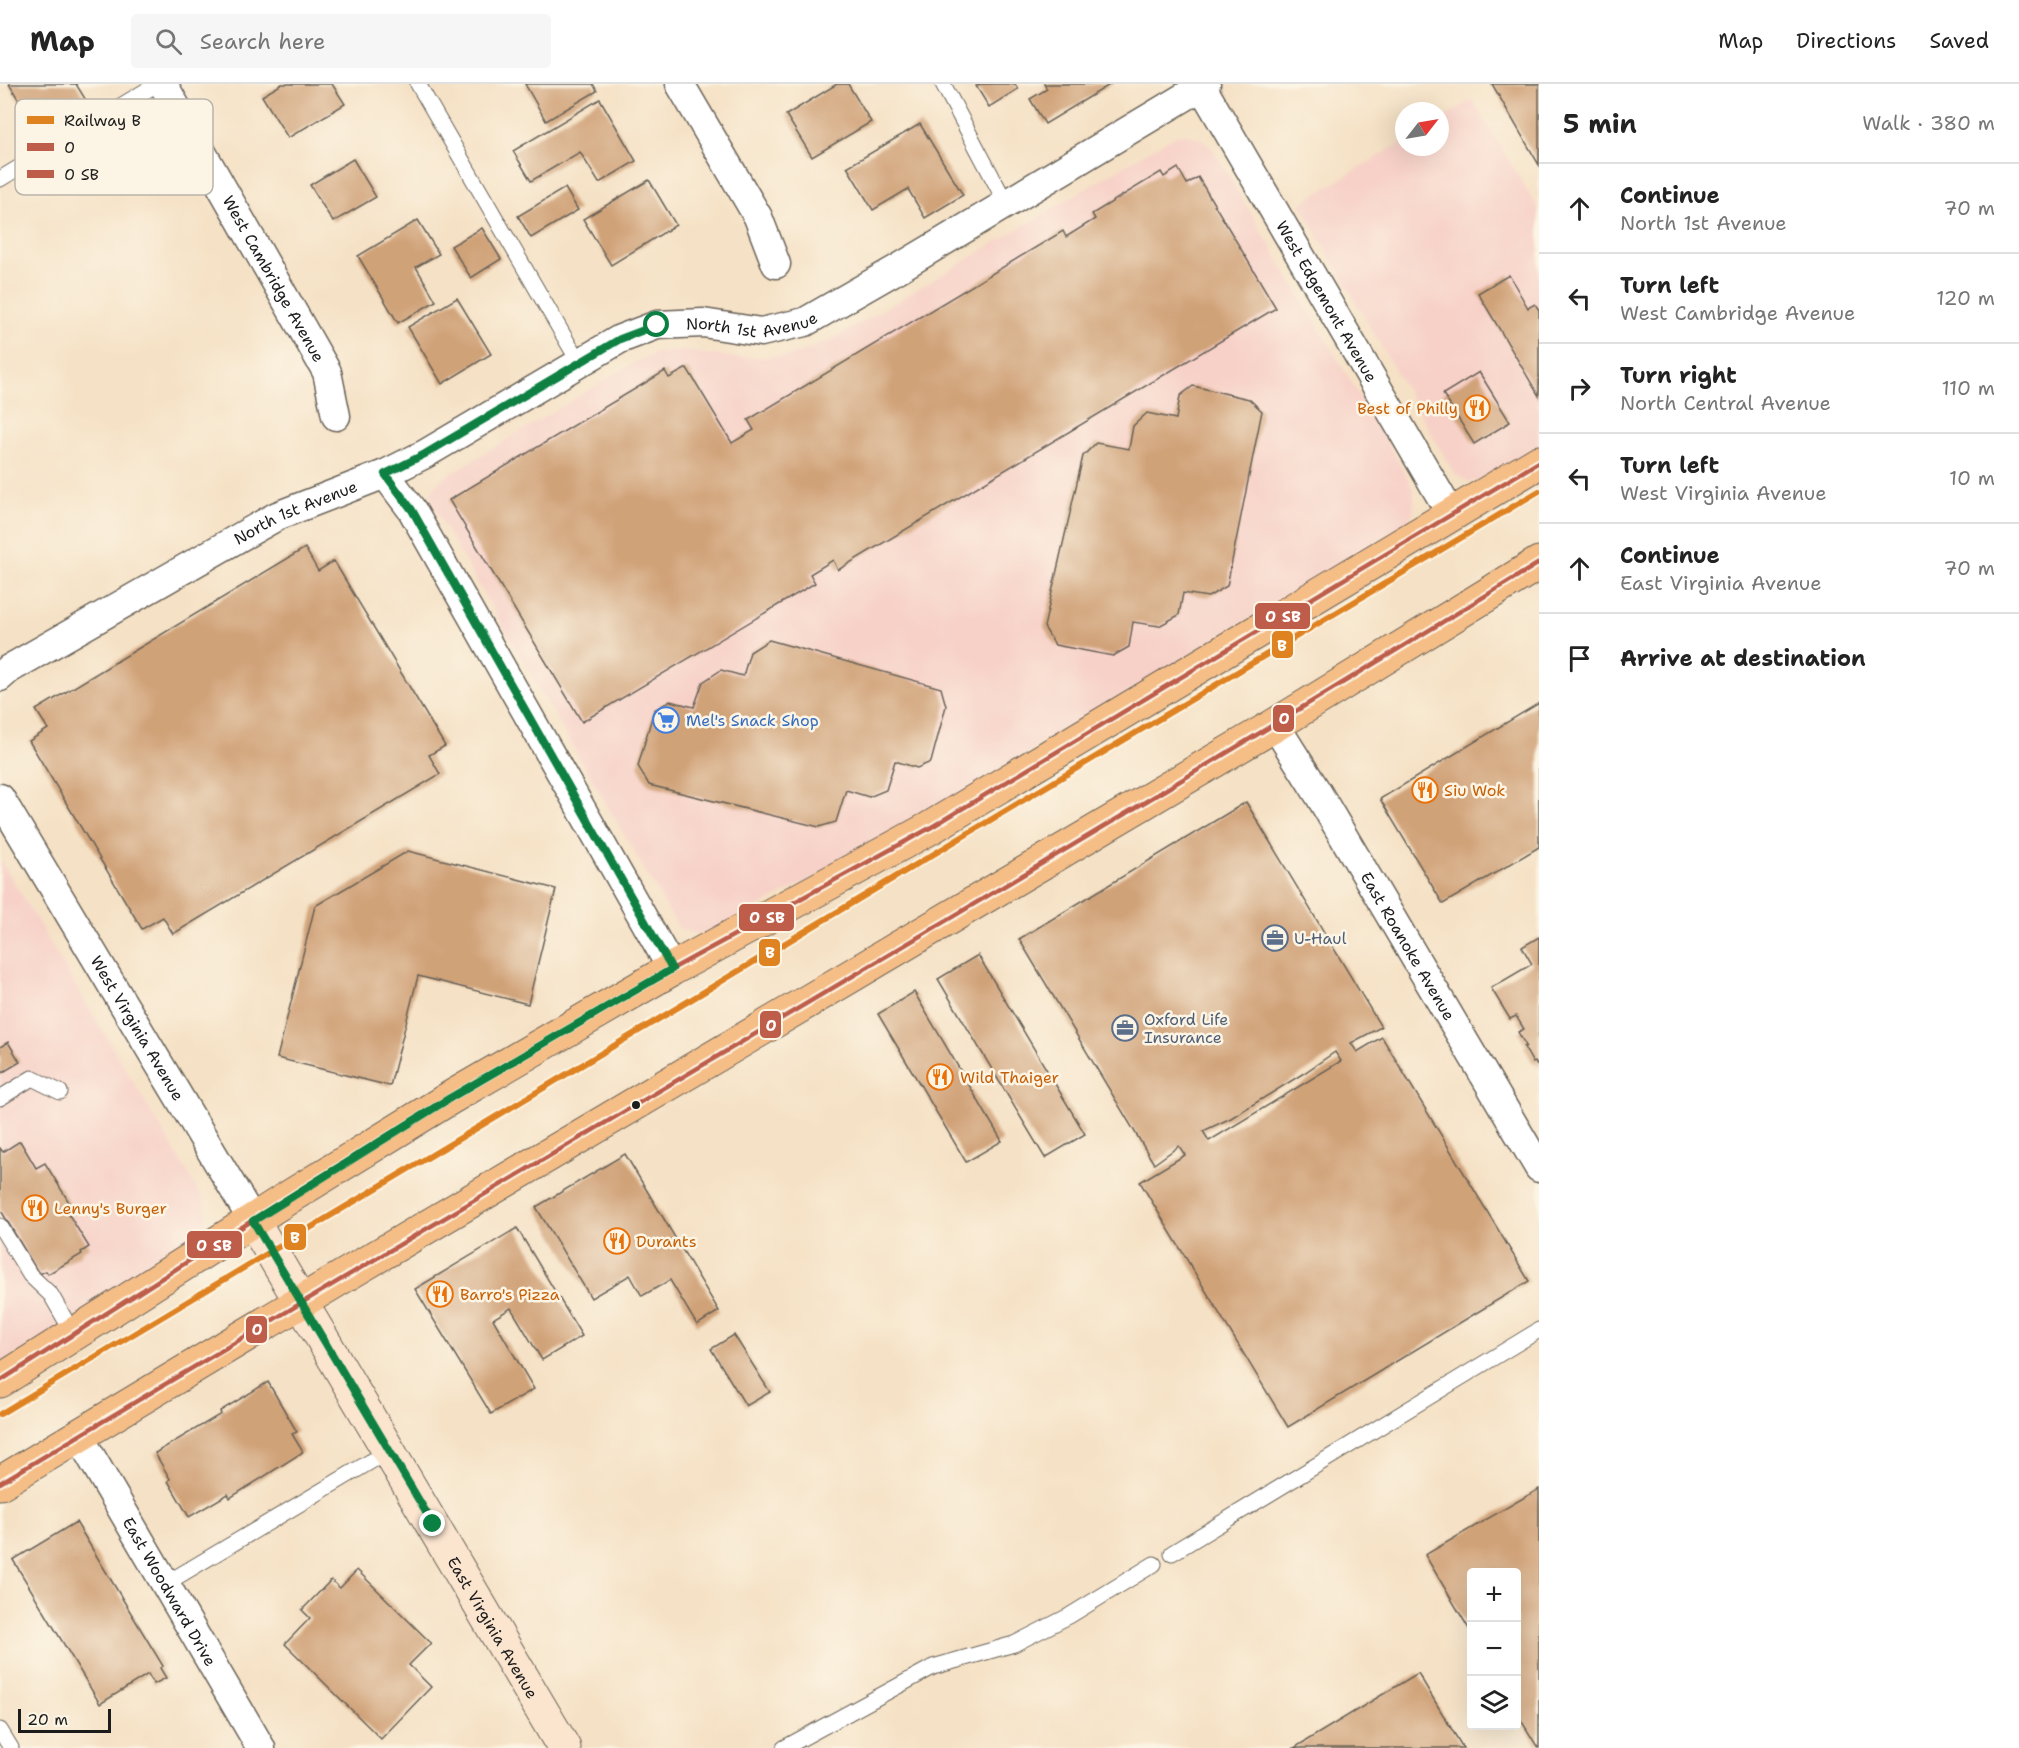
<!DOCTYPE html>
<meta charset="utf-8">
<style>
:root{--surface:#fff;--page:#f6f6f6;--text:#222;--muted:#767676;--line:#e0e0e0}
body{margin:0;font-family:"Shantell Sans",sans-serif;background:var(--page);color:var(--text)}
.controls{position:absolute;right:18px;bottom:18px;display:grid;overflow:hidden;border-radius:6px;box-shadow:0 6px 24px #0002}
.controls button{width:54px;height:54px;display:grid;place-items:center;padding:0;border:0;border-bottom:2px solid var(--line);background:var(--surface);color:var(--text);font:30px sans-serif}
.compass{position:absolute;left:1395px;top:18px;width:54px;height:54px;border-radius:50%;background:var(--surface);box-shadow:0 6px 24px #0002;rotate:59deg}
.scale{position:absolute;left:18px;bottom:15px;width:93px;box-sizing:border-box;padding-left:6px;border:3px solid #1c1c1c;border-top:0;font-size:16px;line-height:21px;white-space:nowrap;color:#1c1c1c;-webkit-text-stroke:4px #fcf5e5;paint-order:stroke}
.stop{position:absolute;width:18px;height:18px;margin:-14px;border:4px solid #0b8043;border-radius:50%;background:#fff}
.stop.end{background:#0b8043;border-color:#fff;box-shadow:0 2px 6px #0008}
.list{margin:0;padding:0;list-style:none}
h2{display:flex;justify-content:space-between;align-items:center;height:78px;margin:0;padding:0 24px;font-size:26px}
h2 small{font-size:20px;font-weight:400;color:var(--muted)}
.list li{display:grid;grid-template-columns:39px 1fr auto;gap:18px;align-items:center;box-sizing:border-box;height:90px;padding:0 24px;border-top:2px solid var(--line)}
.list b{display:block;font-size:22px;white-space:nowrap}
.list p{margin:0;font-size:20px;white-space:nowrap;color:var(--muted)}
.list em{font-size:20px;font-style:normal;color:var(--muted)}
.icon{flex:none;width:33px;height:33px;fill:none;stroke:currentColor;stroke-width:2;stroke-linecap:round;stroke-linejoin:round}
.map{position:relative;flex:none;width:1539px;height:1664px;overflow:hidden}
header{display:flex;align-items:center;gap:36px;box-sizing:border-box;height:84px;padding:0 30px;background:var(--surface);border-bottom:2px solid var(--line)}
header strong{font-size:28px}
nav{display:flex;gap:33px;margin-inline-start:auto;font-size:21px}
.search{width:420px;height:54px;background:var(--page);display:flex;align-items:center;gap:15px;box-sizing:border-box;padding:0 21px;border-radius:6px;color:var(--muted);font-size:22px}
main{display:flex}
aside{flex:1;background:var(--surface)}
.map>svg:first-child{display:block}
.built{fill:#f7d1c8}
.building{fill:#d0a278;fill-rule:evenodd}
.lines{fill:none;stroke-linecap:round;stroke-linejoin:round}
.lane-casing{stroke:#686157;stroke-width:17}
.street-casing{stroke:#686157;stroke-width:31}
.secondary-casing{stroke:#686157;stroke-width:35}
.primary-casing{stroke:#686157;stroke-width:35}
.lane{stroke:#fff;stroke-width:15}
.street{stroke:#fff;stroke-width:28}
.secondary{stroke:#fbe5cf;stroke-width:33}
.primary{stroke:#f6be87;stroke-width:33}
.bus-1-casing{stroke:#fcf5e5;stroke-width:9}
.bus-2-casing{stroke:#fcf5e5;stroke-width:9}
.bus-1{stroke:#be5d49;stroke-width:4.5}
.bus-2{stroke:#be5d49;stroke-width:4.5}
.rail-1-casing{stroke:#fcf5e5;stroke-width:10}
.rail-1{stroke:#df8220;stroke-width:6}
.route{stroke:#0b8043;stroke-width:8}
.bus-dot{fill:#1c1c1c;stroke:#fcf5e5;stroke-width:2}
.labels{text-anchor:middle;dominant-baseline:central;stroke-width:5;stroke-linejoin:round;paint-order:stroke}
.street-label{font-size:16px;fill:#1c1c1c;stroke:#fcf5e5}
.food-label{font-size:16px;fill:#c56008;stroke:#fcf5e5;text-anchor:start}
.shop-label{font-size:16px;fill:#366cbe;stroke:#fcf5e5;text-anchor:start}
.service-label{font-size:16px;fill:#4e5e75;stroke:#fcf5e5;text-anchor:start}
.key{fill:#fcf5e5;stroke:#b9b4a9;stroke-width:1.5}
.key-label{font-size:16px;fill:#1c1c1c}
.line-badge{stroke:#fcf5e5;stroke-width:2}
.badge-label{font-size:16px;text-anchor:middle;font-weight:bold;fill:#fff}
</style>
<header>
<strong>Map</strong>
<div class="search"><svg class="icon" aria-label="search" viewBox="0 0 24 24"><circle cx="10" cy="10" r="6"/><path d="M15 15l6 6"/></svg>Search here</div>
<nav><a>Map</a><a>Directions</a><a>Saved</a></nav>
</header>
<main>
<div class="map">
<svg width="1539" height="1664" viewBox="0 0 1539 1664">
<rect width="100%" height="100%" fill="#fcf5e5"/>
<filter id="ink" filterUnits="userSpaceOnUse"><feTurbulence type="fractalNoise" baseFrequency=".0167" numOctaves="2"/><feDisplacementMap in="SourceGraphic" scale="12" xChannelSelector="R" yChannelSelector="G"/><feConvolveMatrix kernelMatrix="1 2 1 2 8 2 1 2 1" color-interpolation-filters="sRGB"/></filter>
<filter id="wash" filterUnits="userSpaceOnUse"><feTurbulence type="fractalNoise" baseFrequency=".008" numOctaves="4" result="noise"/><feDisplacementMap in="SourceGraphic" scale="24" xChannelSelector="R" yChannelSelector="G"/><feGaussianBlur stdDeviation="1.35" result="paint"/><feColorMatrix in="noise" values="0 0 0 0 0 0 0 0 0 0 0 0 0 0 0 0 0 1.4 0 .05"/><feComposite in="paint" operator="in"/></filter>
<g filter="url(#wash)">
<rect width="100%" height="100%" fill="#f5e1c5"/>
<g class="built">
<polygon points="1472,16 1539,126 1539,362 1484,396 1469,398 1454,389 1300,120 1404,57 1404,63 1440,63 1440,36"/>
<polygon points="1187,50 1202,55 1212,64 1407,392 1414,408 1414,422 1410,437 882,758 707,850 692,849 679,845 445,443 432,420 431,408 440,396 632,280 656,269 686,267 738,274 790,272 829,258 1176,51"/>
<polygon points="0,775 193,1098 204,1118 207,1131 202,1147 192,1158 0,1281"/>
</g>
<g id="blocks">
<g class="building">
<polygon points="9,0 76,0 87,18 38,48"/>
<polygon points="282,0 332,0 345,20 288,54 262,12"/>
<polygon points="525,0 593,0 597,7 546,37"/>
<polygon points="837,0 848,0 871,38 812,73 786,31"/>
<polygon points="980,0 1015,0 1018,5 989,23 976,2"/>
<polygon points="1044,0 1111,0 1045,40 1030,15 1047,5"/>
<polygon points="1492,0 1539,0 1539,81"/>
<polygon points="600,15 636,77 599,99 580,68 531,97 513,67"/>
<polygon points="920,40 963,111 925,134 908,105 873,126 847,83"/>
<polygon points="353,75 376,113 333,138 310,101"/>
<polygon points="1178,84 1187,100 1198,93 1276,224 838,486 833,476 810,490 815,499 582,638 449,416 665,287 669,294 687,284 732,359 754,346 748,336 1063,147 1066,153 1095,135 1092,130 1161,88 1164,93"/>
<polygon points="649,96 676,141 611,181 583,135"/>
<polygon points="565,104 578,126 531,154 518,132"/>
<polygon points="418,136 439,170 416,183 436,217 398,239 358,172"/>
<polygon points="482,144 501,175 471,194 451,162"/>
<polygon points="1509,191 1528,224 1535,220 1539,226 1539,312 1478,209"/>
<polygon points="457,214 491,270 442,300 408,243"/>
<polygon points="1479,288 1510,338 1474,360 1443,310"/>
<polygon points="1193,302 1249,315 1262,327 1227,502 1208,513 1183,509 1179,531 1159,542 1133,538 1129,563 1113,572 1055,561 1044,543 1083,372 1096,359 1129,365 1133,342 1147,329 1176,335 1180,312"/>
<polygon points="305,464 318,487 334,477 445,662 429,671 440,690 173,850 163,833 142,845 29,657 48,645 36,626"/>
<polygon points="769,556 941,604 946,622 931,678 917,684 895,677 886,706 869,713 846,706 836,738 819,743 649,701 638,682 654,626 670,617 694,623 703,598 721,586 743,592 750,568"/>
<polygon points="1539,619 1539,763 1443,820 1380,715"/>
<path d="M 1246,718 L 1381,943 L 1351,959 L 1357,968 L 1382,953 L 1529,1197 L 1288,1343 L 1140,1098 L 1185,1071 L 1179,1062 L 1154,1080 L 1019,855 ZM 1335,968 L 1341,977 L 1209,1057 L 1203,1047 L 1231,1034 L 1304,989 Z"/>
<polygon points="408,767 556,805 528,920 418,892 390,1002 277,974 315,822"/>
<polygon points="1539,853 1539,984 1535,978 1533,979 1524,963 1526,962 1518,948 1524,945 1516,932 1510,935 1491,904 1532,880 1522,863"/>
<polygon points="978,871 1085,1050 1045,1074 938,895"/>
<polygon points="914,908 1002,1057 966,1078 878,930"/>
<polygon points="8,958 20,978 0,990 0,963"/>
<polygon points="20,1057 36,1084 45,1079 72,1123 66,1126 89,1163 81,1168 82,1170 48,1190 46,1187 39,1190 0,1125 0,1064 3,1068"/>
<polygon points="625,1070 719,1227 697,1241 670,1196 642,1212 630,1191 591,1214 536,1123"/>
<polygon points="517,1144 582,1252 542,1276 511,1224 493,1235 534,1305 491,1330 415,1205"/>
<polygon points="734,1251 770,1308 746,1322 711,1265"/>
<polygon points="268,1298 297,1348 292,1350 303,1368 230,1414 228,1410 189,1433 168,1397 170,1395 155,1369 221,1330 220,1327"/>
<polygon points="1539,1405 1539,1664 1538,1664 1516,1628 1516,1488 1472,1488 1472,1550 1425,1471"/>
<polygon points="76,1438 163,1582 160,1584 166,1594 154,1600 148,1590 100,1620 13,1476"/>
<polygon points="357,1486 431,1559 409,1581 431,1603 381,1655 285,1560 310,1534 302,1526 331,1496 340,1504"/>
<polygon points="1418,1589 1463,1664 1294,1664"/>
</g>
</g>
</g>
<g filter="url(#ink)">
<use href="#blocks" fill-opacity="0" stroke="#686157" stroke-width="1.5"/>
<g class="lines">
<g class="lane-casing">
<g id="lane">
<polyline points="418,0 580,280"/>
<polyline points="943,0 1006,119"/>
<polyline points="0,95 157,0"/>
<polyline points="0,1014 32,994 60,1008"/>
<polyline points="0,1142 30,1191 51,1211 74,1251"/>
<polyline points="1172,1469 1539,1246"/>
<polyline points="165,1500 390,1366"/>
<polyline points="0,1646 11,1664"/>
<polyline points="784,1664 933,1583 1014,1560 1069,1532 1154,1480"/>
</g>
</g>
<g class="street-casing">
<g id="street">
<path id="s1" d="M 163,0 L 327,288 L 336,332"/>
<polyline points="680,0 758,133 776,180"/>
<path id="s2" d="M 1202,3 L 1451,430"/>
<polyline points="385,390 412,426 672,885"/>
<path id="s3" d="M 0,593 L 9,585 L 277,432 L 385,390 L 425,370 L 620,255 L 657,241 L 703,239 L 761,248 L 805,238 L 899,184 L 1206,0"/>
<path id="s4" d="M 1275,641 L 1319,711 L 1539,1084"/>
<path id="s5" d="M 0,714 L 253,1137"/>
<path id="s6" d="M 79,1352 L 261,1664"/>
</g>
</g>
<g class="secondary-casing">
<g id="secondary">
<path id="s7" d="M 253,1137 L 564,1664"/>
</g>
</g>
<g class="primary-casing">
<g id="primary">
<polyline points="0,1297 294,1110 450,1014 672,885 930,744 1539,378"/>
<polyline points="0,1399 349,1189 1275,641 1539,479"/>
</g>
</g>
<use href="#lane" class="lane"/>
<use href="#street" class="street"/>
<use href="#secondary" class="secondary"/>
<use href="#primary" class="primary"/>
<g class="bus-1-casing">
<path id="bus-1" d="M 0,1399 C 512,1091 1030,792 1539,479"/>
</g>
<g class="bus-2-casing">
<polyline id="bus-2" points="0,1297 294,1110 450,1014 672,885 930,744 1539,378"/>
</g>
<use href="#bus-1" class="bus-1"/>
<use href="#bus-2" class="bus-2"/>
<g class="rail-1-casing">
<polyline id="rail-1" points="0,1330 1539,407"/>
</g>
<use href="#rail-1" class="rail-1"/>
</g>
</g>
<g class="lines" filter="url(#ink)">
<polyline class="route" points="433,1440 253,1137 450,1014 672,885 412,426 385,390 425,370 620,255 657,241"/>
</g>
<defs>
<g id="restaurant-ring" transform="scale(1.35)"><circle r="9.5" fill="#fcf5e5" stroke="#e8710a" stroke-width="1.5"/><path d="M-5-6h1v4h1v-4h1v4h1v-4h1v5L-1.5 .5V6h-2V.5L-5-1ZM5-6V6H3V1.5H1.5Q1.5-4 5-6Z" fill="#e8710a"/></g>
<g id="supermarket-ring" transform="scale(1.35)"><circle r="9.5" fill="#fcf5e5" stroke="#3f7fe0" stroke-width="1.5"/><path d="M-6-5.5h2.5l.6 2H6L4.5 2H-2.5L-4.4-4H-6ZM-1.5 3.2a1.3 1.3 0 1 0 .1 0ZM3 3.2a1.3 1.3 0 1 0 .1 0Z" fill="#3f7fe0"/></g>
<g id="office-ring" transform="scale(1.35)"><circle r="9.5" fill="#fcf5e5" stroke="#5c6f8a" stroke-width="1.5"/><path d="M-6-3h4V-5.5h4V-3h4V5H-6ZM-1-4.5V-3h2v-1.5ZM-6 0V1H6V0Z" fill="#5c6f8a"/></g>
</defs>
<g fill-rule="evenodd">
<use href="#restaurant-ring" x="1477" y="324"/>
<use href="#supermarket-ring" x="666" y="636"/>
<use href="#restaurant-ring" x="1425" y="706"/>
<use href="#office-ring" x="1275" y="854"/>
<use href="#office-ring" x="1125" y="944"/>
<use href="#restaurant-ring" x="940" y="993"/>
<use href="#restaurant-ring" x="35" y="1124"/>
<use href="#restaurant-ring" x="617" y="1157"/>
<use href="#restaurant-ring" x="440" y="1210"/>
</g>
<circle class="bus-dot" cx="636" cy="1021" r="5"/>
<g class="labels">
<g class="street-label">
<text stroke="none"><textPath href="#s1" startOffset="224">West Cambridge Avenue</textPath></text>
<text stroke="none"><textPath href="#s2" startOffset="248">West Edgemont Avenue</textPath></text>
<text stroke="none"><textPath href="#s3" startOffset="843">North 1st Avenue</textPath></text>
<text stroke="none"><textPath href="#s3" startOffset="339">North 1st Avenue</textPath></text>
<text stroke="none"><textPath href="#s4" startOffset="258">East Roanoke Avenue</textPath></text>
<text stroke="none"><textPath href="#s5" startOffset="268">West Virginia Avenue</textPath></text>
<text stroke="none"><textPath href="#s6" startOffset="180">East Woodward Drive</textPath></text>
<text stroke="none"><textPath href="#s7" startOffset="472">East Virginia Avenue</textPath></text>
</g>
<g class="food-label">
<text x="1458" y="324" text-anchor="end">Best of Philly</text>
<text x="1444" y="706">Siu Wok</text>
<text x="960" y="993">Wild Thaiger</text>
<text x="54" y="1124">Lenny's Burger</text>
<text x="636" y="1157">Durants</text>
<text x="460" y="1210">Barro's Pizza</text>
</g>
<g class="shop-label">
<text x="686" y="636">Mel's Snack Shop</text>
</g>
<g class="service-label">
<text x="1294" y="854">U-Haul</text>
<text x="1144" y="935">Oxford Life<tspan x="1144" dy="18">Insurance</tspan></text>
</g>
</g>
<rect x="15" y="15" width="198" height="96" rx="9" class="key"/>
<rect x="27" y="32" width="27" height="8" fill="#df8220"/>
<rect x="27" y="59" width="27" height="8" fill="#be5d49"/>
<rect x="27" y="86" width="27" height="8" fill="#be5d49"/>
<g class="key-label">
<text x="64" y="42">Railway B</text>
<text x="64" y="69">0</text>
<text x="64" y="96">0 SB</text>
</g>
<g class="line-badge">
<rect x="1254" y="518" width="57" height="28" rx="6" fill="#be5d49"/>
<rect x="1271" y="546" width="23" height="29" rx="6" fill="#df8220"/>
<rect x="1272" y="620" width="23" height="29" rx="6" fill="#be5d49"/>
<rect x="738" y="819" width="57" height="29" rx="6" fill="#be5d49"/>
<rect x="758" y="854" width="23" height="29" rx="6" fill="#df8220"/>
<rect x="759" y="926" width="23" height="29" rx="6" fill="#be5d49"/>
<rect x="283" y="1139" width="24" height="28" rx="6" fill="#df8220"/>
<rect x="186" y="1146" width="57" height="29" rx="6" fill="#be5d49"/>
<rect x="245" y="1231" width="23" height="29" rx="6" fill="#be5d49"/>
</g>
<g class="badge-label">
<text x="1283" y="538">0 SB</text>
<text x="1282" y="567">B</text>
<text x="1284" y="640">0</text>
<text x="767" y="839">0 SB</text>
<text x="770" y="874">B</text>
<text x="771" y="947">0</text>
<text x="295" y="1159">B</text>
<text x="214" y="1167">0 SB</text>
<text x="257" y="1251">0</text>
</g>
</svg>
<div class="controls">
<button>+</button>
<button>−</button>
<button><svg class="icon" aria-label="layers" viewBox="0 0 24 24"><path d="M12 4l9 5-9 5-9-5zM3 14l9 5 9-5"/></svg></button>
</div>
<svg class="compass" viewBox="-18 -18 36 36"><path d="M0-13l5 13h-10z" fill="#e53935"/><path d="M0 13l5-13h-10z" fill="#767676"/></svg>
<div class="scale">20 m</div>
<div class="stop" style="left:657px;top:241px"></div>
<div class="stop end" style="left:433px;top:1440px"></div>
</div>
<aside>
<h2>5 min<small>Walk · 380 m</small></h2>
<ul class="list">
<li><svg class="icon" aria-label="ahead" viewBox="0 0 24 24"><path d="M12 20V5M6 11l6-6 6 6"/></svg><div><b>Continue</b><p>North 1st Avenue</p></div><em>70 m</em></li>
<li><svg class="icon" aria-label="left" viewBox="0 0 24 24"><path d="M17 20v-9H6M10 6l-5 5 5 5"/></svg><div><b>Turn left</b><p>West Cambridge Avenue</p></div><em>120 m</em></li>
<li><svg class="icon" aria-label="right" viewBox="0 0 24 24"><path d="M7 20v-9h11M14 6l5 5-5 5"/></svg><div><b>Turn right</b><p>North Central Avenue</p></div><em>110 m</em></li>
<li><svg class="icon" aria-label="left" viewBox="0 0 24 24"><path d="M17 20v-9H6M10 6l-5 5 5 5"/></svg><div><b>Turn left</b><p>West Virginia Avenue</p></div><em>10 m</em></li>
<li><svg class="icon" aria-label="ahead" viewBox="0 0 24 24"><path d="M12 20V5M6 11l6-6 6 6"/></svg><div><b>Continue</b><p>East Virginia Avenue</p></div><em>70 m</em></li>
<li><svg class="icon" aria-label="arrive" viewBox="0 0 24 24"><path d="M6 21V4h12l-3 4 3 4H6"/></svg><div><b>Arrive at destination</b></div></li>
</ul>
</aside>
</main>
